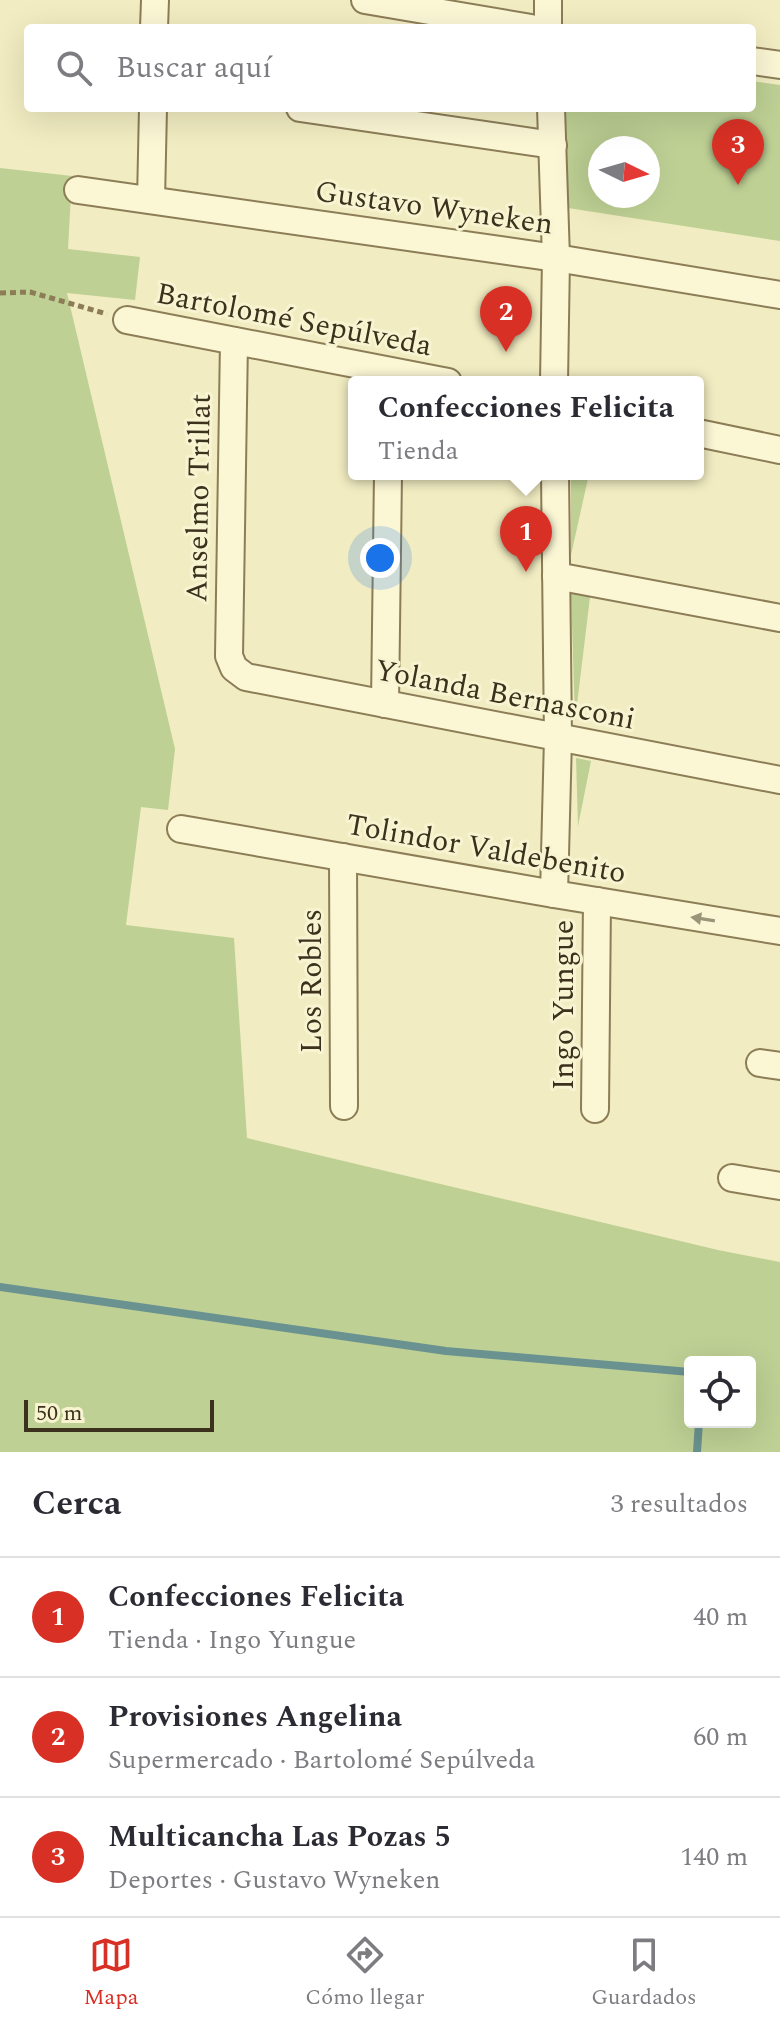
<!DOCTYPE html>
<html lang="es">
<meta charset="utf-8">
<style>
:root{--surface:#fff;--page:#f7f7f7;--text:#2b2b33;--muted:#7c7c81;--line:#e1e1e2;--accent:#d93025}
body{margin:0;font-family:Spectral,serif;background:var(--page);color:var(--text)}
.controls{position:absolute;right:24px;bottom:24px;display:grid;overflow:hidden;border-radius:8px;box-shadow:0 8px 32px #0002}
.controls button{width:72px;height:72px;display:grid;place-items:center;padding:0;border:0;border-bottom:2px solid var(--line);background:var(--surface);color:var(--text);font:40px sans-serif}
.compass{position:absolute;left:588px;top:136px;width:72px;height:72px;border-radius:50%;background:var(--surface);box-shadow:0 8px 32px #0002;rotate:95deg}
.scale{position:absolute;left:24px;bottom:20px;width:190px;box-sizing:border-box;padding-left:8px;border:4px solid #3b311c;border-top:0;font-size:22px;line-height:28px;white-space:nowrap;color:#3b311c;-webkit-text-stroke:6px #f8f4d1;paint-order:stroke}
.you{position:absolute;left:380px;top:558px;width:28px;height:28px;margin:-20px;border:6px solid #fff;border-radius:50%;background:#1a73e8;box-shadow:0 0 0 12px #1a73e833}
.badge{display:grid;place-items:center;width:52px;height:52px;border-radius:50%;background:var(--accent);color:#fff;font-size:26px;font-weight:700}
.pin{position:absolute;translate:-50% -66px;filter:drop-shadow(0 2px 4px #0008)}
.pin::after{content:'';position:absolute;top:42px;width:28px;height:24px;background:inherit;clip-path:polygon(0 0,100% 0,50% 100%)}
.popup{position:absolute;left:348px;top:376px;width:356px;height:104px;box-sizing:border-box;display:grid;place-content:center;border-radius:8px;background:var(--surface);filter:drop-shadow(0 2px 6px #0005);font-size:26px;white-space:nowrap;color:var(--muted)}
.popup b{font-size:30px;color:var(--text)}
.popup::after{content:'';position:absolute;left:50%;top:100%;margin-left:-16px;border:16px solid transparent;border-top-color:var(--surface)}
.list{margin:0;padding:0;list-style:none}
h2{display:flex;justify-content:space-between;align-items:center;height:104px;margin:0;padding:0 32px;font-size:34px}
h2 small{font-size:26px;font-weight:400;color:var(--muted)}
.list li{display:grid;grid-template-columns:52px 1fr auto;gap:24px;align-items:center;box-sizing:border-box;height:120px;padding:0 32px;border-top:2px solid var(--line)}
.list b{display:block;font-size:30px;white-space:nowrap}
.list p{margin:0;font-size:26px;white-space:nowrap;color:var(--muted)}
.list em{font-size:26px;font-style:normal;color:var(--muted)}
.icon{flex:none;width:44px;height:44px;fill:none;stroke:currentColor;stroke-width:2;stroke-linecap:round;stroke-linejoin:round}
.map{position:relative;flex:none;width:780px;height:1452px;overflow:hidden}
.search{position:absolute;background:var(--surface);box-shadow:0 8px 32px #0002;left:24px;right:24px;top:24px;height:88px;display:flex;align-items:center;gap:20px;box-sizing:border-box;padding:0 28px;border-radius:8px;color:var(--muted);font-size:30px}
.sheet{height:464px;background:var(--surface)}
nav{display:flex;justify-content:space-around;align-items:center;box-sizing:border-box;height:112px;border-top:2px solid var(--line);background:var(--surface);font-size:22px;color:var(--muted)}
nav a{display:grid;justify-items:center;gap:4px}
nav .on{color:var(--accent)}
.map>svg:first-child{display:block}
.green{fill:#bed094;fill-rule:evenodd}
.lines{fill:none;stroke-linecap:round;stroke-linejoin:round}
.stream{stroke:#6a9290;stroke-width:8}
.street-casing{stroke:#8c7d57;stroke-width:30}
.path{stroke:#8c7d57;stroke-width:5;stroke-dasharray:6 4;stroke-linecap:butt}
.street{stroke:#fbf7d5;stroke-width:26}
.oneway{fill:#9b9478}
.labels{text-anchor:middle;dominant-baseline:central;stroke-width:6;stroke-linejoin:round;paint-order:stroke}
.street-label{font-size:30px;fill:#3b311c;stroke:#f8f4d1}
</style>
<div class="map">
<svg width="780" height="1452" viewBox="0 0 780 1452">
<rect width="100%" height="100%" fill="#f1ecc1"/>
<g class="green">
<path d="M 752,81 L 780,85 L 780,241 L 568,208 L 562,108 L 752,108 ZM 600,148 L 648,148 L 648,196 L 600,196 Z"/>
<path d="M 0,168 L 72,176 L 68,249 L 140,257 L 135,300 L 67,293 L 175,749 L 168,810 L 141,807 L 126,925 L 234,938 L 247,1138 L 718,1250 L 780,1262 L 780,1452 L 0,1452 ZM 690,1362 L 750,1362 L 750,1422 L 690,1422 Z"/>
<polygon points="571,474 589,474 571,555"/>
<polygon points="571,593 590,597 575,721"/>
<polygon points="576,758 591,761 578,826"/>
</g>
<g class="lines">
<g class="stream">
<polyline points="0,1287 446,1351 690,1372"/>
<polyline points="697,1452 699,1422"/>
</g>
<g class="street-casing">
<g id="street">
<polyline points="365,0 531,28"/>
<polyline points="154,28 155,0"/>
<polyline points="548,28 548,0"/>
<polyline points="752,61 780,65"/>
<polyline points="300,108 553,145"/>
<polyline points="551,108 556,258 554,382"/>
<polyline points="78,190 556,258 780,295"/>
<polyline points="151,200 153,108"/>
<polyline points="127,320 448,382"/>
<polyline points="234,341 229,656 234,668 246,677 780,780"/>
<polyline points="698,433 780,450"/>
<polyline points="556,576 780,618"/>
<polyline points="385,704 388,474"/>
<polyline points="181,829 554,894 780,931"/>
<polyline points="343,857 344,1106"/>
<polyline points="554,894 558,738 555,474"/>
<polyline points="760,1063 780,1066"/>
<polyline points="595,1109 597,901"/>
<polyline points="732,1178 780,1186"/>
</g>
</g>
<polyline class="path" points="0,293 30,292 107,314"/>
<use href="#street" class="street"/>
</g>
<defs><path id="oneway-solid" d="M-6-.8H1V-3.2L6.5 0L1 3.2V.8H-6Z" transform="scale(2)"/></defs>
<use class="oneway" href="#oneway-solid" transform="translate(703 919) rotate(-171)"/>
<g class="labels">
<g class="street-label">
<text transform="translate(434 208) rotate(8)">Gustavo Wyneken</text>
<text transform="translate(294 320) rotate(11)">Bartolomé Sepúlveda</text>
<text transform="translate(199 498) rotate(-89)">Anselmo Trillat</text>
<text transform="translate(505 695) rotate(11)">Yolanda Bernasconi</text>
<text transform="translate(486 849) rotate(10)">Tolindor Valdebenito</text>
<text transform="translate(312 981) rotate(-90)">Los Robles</text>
<text transform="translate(564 1005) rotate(-90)">Ingo Yungue</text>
</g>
</g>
</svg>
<div class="controls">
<button><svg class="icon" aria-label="locate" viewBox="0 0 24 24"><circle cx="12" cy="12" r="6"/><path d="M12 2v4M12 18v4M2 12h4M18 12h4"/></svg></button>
</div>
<svg class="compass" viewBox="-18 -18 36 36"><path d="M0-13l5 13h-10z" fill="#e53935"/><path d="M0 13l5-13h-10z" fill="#7c7c81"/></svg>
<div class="scale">50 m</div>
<div class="you"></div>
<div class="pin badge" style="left:526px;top:572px">1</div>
<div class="popup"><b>Confecciones Felicita</b>Tienda</div>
<div class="pin badge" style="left:506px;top:352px">2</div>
<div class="pin badge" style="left:738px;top:185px">3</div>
<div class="search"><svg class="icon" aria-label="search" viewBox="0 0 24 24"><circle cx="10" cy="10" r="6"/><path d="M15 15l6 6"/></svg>Buscar aquí</div>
</div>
<section class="sheet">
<h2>Cerca<small>3 resultados</small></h2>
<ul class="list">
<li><span class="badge">1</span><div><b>Confecciones Felicita</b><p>Tienda · Ingo Yungue</p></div><em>40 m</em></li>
<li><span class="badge">2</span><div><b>Provisiones Angelina</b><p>Supermercado · Bartolomé Sepúlveda</p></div><em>60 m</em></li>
<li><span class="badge">3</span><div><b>Multicancha Las Pozas 5</b><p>Deportes · Gustavo Wyneken</p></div><em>140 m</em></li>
</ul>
</section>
<nav>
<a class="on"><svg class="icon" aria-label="map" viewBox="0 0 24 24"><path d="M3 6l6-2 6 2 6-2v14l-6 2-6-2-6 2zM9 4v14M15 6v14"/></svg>Mapa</a>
<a><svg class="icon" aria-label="directions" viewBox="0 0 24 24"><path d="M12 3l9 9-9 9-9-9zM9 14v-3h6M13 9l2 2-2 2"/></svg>Cómo llegar</a>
<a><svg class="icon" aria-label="saved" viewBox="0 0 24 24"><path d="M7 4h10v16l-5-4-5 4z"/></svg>Guardados</a>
</nav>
